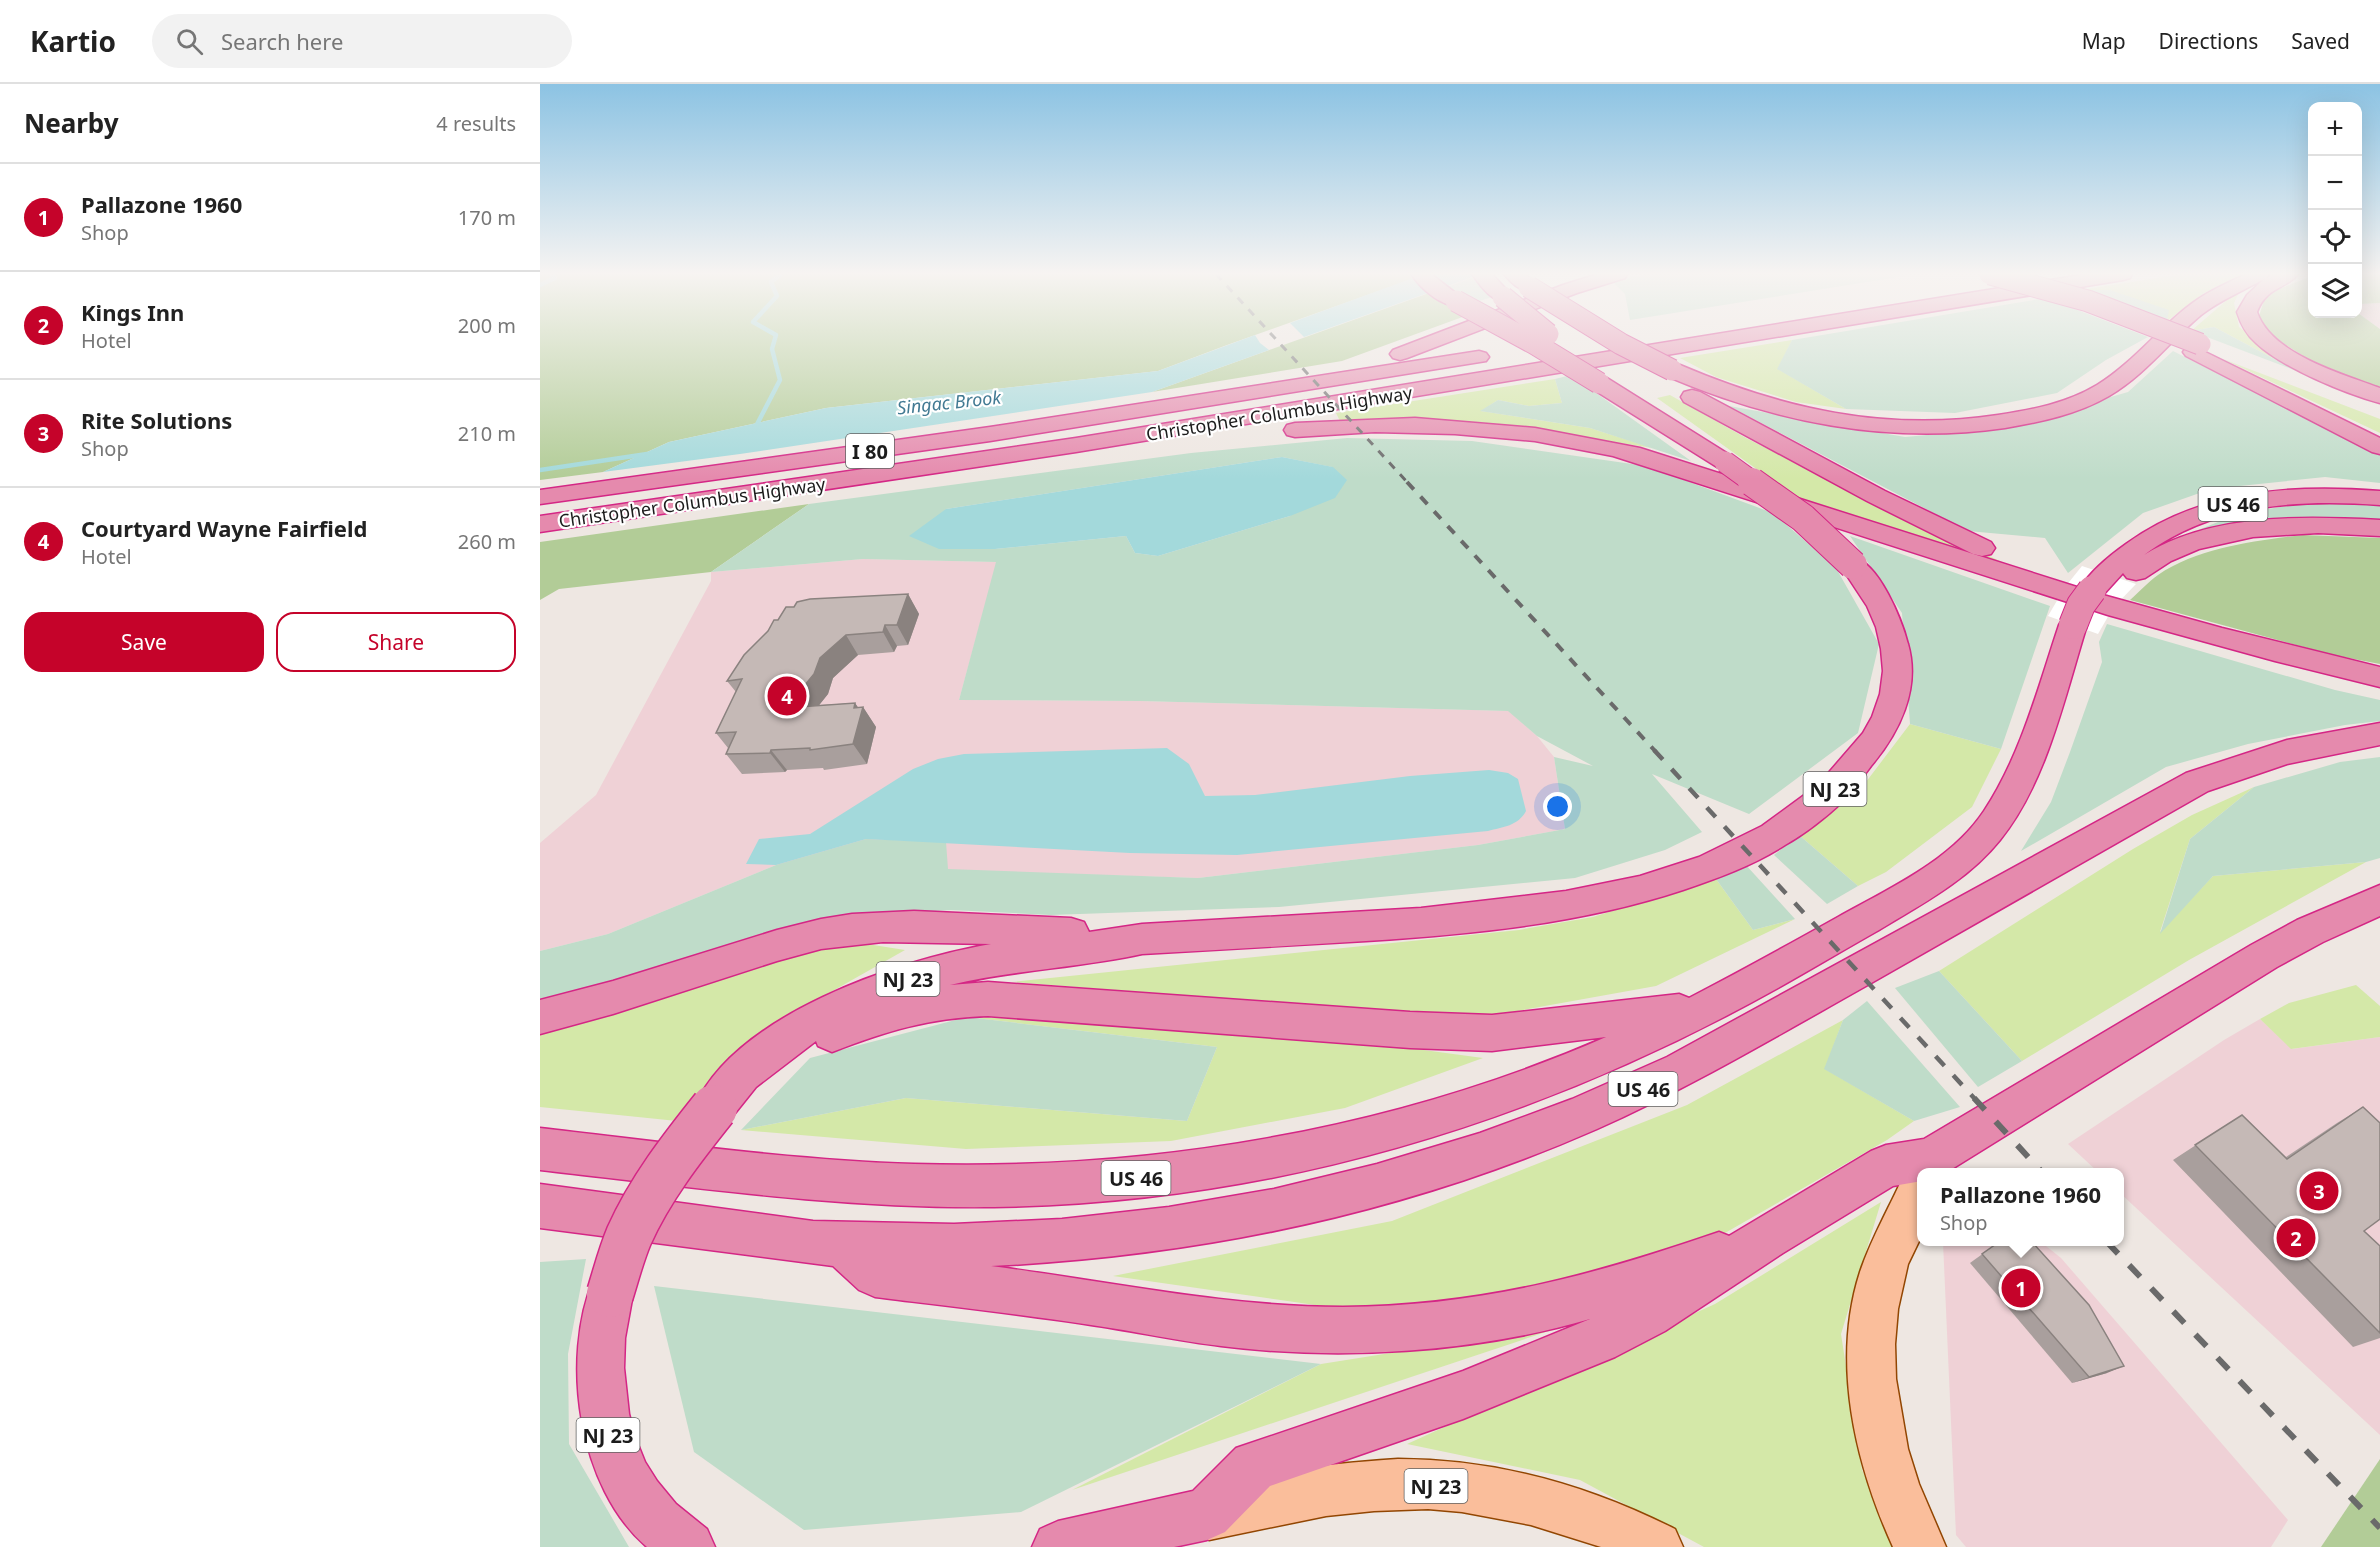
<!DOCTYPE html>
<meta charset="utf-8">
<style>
:root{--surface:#fff;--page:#f2f2f2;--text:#222;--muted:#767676;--line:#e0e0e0;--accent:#c5032a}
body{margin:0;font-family:"Noto Sans",sans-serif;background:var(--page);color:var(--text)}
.controls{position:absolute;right:18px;top:18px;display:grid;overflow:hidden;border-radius:12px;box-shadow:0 6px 24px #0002}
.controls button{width:54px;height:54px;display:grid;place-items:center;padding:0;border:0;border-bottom:2px solid var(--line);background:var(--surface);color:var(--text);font:30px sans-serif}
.you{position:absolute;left:1018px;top:723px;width:21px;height:21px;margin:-15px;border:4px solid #fff;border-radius:50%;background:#1a73e8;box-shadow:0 0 0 9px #1a73e833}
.badge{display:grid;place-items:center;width:39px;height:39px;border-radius:50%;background:var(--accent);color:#fff;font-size:20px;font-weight:700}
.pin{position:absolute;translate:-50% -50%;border:3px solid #fff;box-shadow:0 2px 6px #0006}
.popup{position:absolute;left:1377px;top:1084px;width:207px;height:78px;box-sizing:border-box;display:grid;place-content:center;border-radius:12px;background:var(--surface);filter:drop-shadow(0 2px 4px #0005);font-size:20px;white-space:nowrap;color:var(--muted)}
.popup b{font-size:22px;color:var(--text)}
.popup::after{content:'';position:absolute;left:50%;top:100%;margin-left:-12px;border:12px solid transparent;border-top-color:var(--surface)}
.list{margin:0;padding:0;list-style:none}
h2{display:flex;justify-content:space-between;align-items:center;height:78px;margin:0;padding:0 24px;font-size:26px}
h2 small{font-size:20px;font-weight:400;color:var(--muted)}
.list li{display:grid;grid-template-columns:39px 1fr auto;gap:18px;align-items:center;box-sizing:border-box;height:108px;padding:0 24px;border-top:2px solid var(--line)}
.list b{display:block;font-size:22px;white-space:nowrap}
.list p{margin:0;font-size:20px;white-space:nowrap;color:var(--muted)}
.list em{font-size:20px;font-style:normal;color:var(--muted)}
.actions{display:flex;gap:12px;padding:18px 24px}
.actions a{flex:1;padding:14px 0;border:2px solid var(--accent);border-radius:18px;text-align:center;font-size:21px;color:var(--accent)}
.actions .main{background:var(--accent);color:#fff}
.icon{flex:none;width:33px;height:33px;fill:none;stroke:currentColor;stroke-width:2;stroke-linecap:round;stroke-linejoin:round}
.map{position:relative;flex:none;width:1840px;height:1463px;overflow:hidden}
header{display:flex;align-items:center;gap:36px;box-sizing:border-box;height:84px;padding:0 30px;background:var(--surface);border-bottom:2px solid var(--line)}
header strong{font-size:28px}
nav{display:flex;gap:33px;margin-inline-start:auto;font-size:21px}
.search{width:420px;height:54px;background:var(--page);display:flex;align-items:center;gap:15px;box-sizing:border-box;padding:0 21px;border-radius:33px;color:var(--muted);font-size:22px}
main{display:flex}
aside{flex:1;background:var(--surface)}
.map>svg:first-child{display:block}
.commercial{fill:#efd1d6}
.grass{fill:#d4e8a8}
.forest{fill:#b2cc97}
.wetland{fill:#bfdcc9;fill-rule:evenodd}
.water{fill:#a3d9db}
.pier{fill:#fff}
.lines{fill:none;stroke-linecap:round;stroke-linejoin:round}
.stream{stroke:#a3d9db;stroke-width:4.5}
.primary-casing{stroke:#924602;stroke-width:3}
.highway-casing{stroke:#d42685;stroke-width:3}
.primary{fill:#fabe9b;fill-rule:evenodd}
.highway{fill:#e58aad;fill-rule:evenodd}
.rail-far3{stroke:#6a6a6a;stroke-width:3;stroke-dasharray:8 8;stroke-linecap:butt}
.rail-far2{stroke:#6a6a6a;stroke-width:4;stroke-dasharray:10 10;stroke-linecap:butt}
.rail-far1{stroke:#6a6a6a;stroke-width:4.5;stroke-dasharray:13 13;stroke-linecap:butt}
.rail{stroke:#6a6a6a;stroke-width:6;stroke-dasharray:16 16;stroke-linecap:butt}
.highway-bridge-far2-casing{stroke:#d42685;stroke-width:23;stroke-linecap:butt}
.highway-bridge-far1-casing{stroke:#d42685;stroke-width:30;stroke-linecap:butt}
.highway-bridge-casing{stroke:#d42685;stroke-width:49;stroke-linecap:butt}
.highway-bridge-far2{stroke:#e58aad;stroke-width:21}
.highway-bridge-far1{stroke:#e58aad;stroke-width:28}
.highway-bridge{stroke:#e58aad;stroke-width:46}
.wall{fill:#a99f9d}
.shaded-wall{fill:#8a827f}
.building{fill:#c5b9b6;stroke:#8a827f;stroke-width:1.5}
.labels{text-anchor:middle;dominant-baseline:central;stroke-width:4.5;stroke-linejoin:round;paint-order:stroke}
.far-water-label{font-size:18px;font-style:italic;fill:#427a93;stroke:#fff}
.far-street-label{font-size:18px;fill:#1c1c1c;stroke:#fff}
.shield{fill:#fff;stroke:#606060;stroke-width:1.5}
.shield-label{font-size:20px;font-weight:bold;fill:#1c1c1c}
</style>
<header>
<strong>Kartio</strong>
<div class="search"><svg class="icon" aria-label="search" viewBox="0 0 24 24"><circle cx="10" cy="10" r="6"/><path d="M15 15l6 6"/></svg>Search here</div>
<nav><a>Map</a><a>Directions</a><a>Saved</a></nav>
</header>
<main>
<aside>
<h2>Nearby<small>4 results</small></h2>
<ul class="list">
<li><span class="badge">1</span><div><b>Pallazone 1960</b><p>Shop</p></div><em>170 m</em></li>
<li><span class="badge">2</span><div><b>Kings Inn</b><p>Hotel</p></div><em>200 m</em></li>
<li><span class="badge">3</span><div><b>Rite Solutions</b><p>Shop</p></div><em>210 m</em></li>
<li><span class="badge">4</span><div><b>Courtyard Wayne Fairfield</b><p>Hotel</p></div><em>260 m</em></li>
</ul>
<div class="actions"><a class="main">Save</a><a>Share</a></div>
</aside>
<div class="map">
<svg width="1840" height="1463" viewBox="0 0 1840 1463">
<rect width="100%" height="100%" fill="#eee7e2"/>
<g class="commercial">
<polygon points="1840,219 1840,245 1818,229 1818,220"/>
<polygon points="323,475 457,478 419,616 600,617 969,627 997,652 1014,673 1025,745 938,761 658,794 236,781 68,850 0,867 0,759 56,711 171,497 171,488"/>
<polygon points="1720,935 1752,965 1840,953 1840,1351 1580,1109 1580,1088 1558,1088 1528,1060 1684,956"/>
<polygon points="1403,1158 1501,1158 1521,1174 1748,1436 1731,1463 1426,1463 1416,1451"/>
</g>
<g class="grass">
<polygon points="1642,190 1702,190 1664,209 1627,237 1628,226 1541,206"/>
<polygon points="1701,204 1694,219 1699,243 1759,288 1674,243 1651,247"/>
<polygon points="1252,256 1238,285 1306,325 1256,318 1176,293 1140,274"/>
<polygon points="1683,275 1840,335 1840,349"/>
<polygon points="1015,295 1022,319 989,322 958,316 941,327 1050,344 1113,364 957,340 874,335 800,337 796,329"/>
<polygon points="1130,311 1206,354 1328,415 1479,486 1260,416 1117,314"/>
<polygon points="1370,640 1461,665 1432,723 1346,788 1318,802 1259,751 1309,714 1326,698"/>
<polygon points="1714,703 1650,755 1620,848 1673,792 1826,778 1649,876 1482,977 1399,887 1593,765 1652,731"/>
<polygon points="1176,795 1213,846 1255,835 1116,902 950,932 819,925 472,898 979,846 1053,833"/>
<polygon points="308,857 365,866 252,930 202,969 137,1037 0,1023 0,947"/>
<polygon points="1816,901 1840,922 1840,953 1751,965 1720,935 1749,919"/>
<polygon points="427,933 605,937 839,960 943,974 805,1024 631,1057 426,1065 201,1046 366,1014 647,1037 677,963"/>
<polygon points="1303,936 1285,985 1374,1037 1347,1056 1185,1149 1012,1209 796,1224 573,1192 852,1137 1147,1021"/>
<polygon points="1341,1118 1301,1250 1322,1386 1358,1463 1164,1463 1040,1396 867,1360 1175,1220"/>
<polygon points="1027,1241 532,1406 781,1280"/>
</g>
<g class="forest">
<polygon points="0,190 869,190 872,195 687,261 618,287 286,324 129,358 63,388 0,396"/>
<polygon points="1818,190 1840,190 1840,219 1818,220"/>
<polygon points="1772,192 1772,230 1818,229 1840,245 1840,305 1768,275 1730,251 1719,232 1726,210"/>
<polygon points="889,209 928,231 802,277 612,308"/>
<polygon points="269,420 171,488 19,505 0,516 0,458"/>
<path d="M 1763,451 L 1840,454 L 1840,580 L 1793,571 L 1590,516 C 1599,508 1608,498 1618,491 C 1660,463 1715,457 1763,451 Z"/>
<polygon points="1840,1375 1840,1463 1781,1463"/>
</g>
<g class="wetland">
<polygon points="1106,190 1377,190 1090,236 1085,210 1072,197"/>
<polygon points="932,194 953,213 939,217 907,203"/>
<polygon points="1541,206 1570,206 1629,226 1627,237"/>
<polygon points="1506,214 1608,253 1566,276 1517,309 1415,329 1306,325 1237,285 1252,256"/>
<polygon points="1674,243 1759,288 1651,247"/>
<polygon points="1633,267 1840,371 1840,399 1785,393 1671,405 1603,429 1528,489 1505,454 1428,447 1189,322 1365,353 1464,344 1588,308"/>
<polygon points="1031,291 1151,377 1050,344 940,327 958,316 989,322 1022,319 1015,295"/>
<path d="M 807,354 L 932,357 L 1106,382 L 1233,429 L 1296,484 L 1339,560 L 1318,649 L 1209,730 L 1112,690 L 1162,748 L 1125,766 L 1035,794 L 739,823 L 511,831 L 411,826 L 310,832 L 248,846 L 19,912 L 0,915 L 0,867 L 68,850 L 236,781 L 326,755 L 406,758 L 408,785 L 658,794 L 938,761 L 1025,745 L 1014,673 L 1053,682 L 997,652 L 968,627 L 600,617 L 419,616 L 456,478 L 323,475 L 171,488 L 269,420 L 651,369 ZM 742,373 L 792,383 L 750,432 L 618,472 L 595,469 L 586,452 L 455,465 L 399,465 L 406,425 Z"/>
<polygon points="1758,420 1819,420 1840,422 1840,438 1721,438 1658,446 1698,430"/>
<polygon points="1310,452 1510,522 1461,665 1370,640 1362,529"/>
<polygon points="1567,540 1795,606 1840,616 1840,637 1805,641 1708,660 1626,683 1481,767 1511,718 1530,668 1562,578 1559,558"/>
<polygon points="1840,673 1840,774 1826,778 1673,792 1620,850 1650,755 1714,703 1800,678"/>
<polygon points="1259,751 1318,802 1287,820 1234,771"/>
<polygon points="1205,780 1255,835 1213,846 1176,795"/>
<polygon points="1399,887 1482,977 1438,1003 1355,904"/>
<polygon points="1327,917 1420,1023 1374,1037 1284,985 1303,936"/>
<polygon points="427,933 677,963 647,1037 366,1014 201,1046 270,974"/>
<polygon points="46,1175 28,1270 29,1360 89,1463 0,1463 0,1178"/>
<polygon points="114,1202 781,1280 481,1428 264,1446 154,1368"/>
</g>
<g class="water">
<polygon points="884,190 941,190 764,253 750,239"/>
<polygon points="715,251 720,259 729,266 612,308 200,370 63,388 129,358 286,324 618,287"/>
<polygon points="742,373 793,383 807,396 795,414 750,432 618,472 595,469 586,452 455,465 399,465 369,452 406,425"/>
<path d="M 627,664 L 649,680 L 665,712 L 715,711 L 870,692 L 949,686 L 968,689 L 978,695 L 986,727 C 978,742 963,743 948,747 L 697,771 L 590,769 L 326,755 L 236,781 L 206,780 L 219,755 L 270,750 L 373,685 L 398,675 L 424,670 Z"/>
</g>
<polygon class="pier" points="1542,482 1596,500 1573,524 1558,550 1508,532 1525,503"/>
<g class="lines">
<g class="stream">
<polyline points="0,201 15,194 12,190"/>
<polyline points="214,346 240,296 232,265 236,251 213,238 237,212 231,198 241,190"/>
<polyline points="0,386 107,370"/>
</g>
<g class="primary-casing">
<g id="primary">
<path d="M 1382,1078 L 1397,1084 L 1399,1088 L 1382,1088 L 1382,1151 L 1368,1180 L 1358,1225 L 1355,1260 L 1356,1295 L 1368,1365 L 1379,1400 L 1406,1463 L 1353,1463 C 1315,1379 1291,1278 1320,1188 C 1332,1152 1352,1119 1367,1084 Z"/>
<path d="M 858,1375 C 956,1375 1048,1401 1135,1445 L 1143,1463 L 1061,1463 L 991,1441 L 922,1428 L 888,1425 L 834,1427 L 786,1432 L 669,1456 L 651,1448 L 643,1430 L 651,1412 C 708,1388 796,1379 858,1375 Z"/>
</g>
</g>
<g class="highway-casing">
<g id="highway">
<path d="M 871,190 L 891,190 L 926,217 L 923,221 C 904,226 881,205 871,190 Z"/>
<path d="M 932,190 L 952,190 L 973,213 L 970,217 C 954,221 941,203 932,190 Z"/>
<path d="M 964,190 L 985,190 L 999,203 L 996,207 C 983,210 972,200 964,190 Z"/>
<polygon points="1058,190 1087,190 1085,194 1037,209 867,274 860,276 853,274 850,270 853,266 1023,201"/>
<polygon points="1547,190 1592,190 1590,194 1583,196 536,368 0,448 0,432 536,354"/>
<path d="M 1706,190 L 1729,190 L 1727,194 L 1733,190 L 1758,190 C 1745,206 1727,202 1717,228 C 1731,270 1802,290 1840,304 L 1840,319 C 1806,310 1741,283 1716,259 C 1706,250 1701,241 1697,228 L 1707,211 L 1724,195 C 1703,207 1680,216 1661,231 C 1630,257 1605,291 1569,312 C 1538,330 1501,338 1465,344 C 1346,361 1234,338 1124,291 L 1121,286 L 1124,281 L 1132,280 L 1140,281 C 1243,325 1345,348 1458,331 C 1492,326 1527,319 1557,301 C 1591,280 1616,248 1646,224 C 1664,209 1685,200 1706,190 Z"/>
<polygon points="1653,262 1840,354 1840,370 1832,368 1646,272 1643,268 1646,264"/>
<polygon points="939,267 946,269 949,273 946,277 450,357 0,420 0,406 450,343"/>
<polygon points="1059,293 1067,294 1193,373 1197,378 1193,383 1185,385 1177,383 1051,304 1048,299 1051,294"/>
<polygon points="1152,306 1160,308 1345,407 1451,458 1455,464 1451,470 1442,472 1433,470 1327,417 1144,318 1141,313 1144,308"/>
<path d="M 875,334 L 995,344 L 1100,364 L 1540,504 C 1551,487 1569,472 1586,460 C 1660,406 1752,400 1840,407 L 1840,421 C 1757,415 1673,420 1604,471 C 1672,429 1763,432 1840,436 L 1840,452 L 1778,449 L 1713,453 L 1659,465 L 1631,477 L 1605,494 L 1596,496 L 1587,494 L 1583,489 L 1563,511 L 1682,544 L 1840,583 L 1840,603 L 1735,577 L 1568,531 L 1073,372 L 995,357 L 915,350 L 835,348 L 755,353 L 747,351 L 744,346 L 747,341 L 755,339 Z"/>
<path d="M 1313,473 C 1339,479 1362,536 1368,560 C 1381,605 1359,649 1331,682 C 1322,694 1313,707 1302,718 C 1288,732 1263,751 1245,761 C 1214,781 1178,794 1143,806 C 1040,840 934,850 826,857 C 752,862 677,866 602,870 C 538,884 473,886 410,901 L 448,898 L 870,928 L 952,931 L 1139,910 L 1149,914 C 1199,888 1248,861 1298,833 C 1348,805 1411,777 1444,727 C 1481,671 1498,604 1519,541 L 1523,534 L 1533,532 L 1543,534 L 1547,541 C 1525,611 1507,698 1460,756 C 1428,796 1382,820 1339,846 C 1305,865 1272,885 1238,904 C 994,1040 735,1119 454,1123 C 302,1125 151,1103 0,1086 L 0,1044 C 124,1058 249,1076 374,1080 C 609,1087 850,1047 1066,953 L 952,967 L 870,964 L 448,932 C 388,934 347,947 292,968 L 278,962 L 276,957 L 216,1003 L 188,1038 L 174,1043 L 160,1038 L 154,1024 C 194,931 358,876 451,860 L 343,858 L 281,865 L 237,877 L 73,930 L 0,950 L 0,916 L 73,897 L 237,846 L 281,835 L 312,830 L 374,827 L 531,834 L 544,838 L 549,848 L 602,840 L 881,824 L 1026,807 L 1100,792 L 1159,773 L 1222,742 L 1278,701 L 1323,649 L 1332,633 L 1340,610 L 1343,587 L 1341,565 L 1336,543 L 1327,522 L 1300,481 L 1304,475 Z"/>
<path d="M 1840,639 L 1840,661 L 1747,680 L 1668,707 C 1557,770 1445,834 1333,898 C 1242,949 1153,1002 1057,1045 C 866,1129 660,1172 451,1182 C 568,1197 685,1223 803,1223 C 940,1222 1051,1192 1179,1148 L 1189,1152 L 1331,1067 L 1346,1061 L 1384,1055 L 1711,861 L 1757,836 L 1840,801 L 1840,832 L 1783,858 L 1737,883 L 1407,1088 L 1382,1088 L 1382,1097 L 1353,1102 L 1243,1169 L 1125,1247 L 1075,1273 L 923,1335 L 730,1402 L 685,1448 L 667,1456 L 634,1463 L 492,1463 L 500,1445 L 518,1437 L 653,1407 L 696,1364 L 923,1287 L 1050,1235 C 934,1269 800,1277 681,1262 C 637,1257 594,1247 551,1241 C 479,1230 407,1222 335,1213 L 319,1206 L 293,1182 L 0,1144 L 0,1100 L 273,1137 L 414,1140 L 522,1135 L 629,1123 L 734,1105 L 837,1080 L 940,1049 L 1032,1015 L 1127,973 L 1646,689 L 1747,656 Z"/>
<path d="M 70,1187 L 86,1194 L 93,1210 L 85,1254 L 84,1284 L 89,1330 L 95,1353 L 105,1378 L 117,1397 L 136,1420 L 167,1445 L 175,1463 L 107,1463 C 38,1404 20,1275 54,1194 Z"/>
</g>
</g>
<use href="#primary" class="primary"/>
<use href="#highway" class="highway"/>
<polyline class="rail-far3" points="676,190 868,399"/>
<polyline class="rail-far2" points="867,398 1116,668"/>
<polyline class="rail-far1" points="1114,666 1435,1015"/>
<g class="rail">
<polyline points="1434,1014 1502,1088"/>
<polyline points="1567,1158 1840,1444"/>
</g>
<g class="highway-bridge-far2-casing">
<g id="highway-bridge-far2">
<polyline points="1450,190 1548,217 1660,260"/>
<polyline points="989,203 1081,260 1132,286"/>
<polyline points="963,213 1008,250"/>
<polyline points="916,217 995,260 1059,299"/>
<polyline points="1185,378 1214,399"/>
</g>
</g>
<g class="highway-bridge-far1-casing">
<g id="highway-bridge-far1">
<polyline points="1212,398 1263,434 1313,481"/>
<polyline points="1533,541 1541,521 1552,506"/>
</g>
</g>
<g class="highway-bridge-casing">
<path id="highway-bridge" d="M 70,1210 C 76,1191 81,1171 89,1152 C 110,1105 142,1064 174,1024"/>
</g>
<use href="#highway-bridge-far2" class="highway-bridge-far2"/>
<use href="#highway-bridge-far1" class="highway-bridge-far1"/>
<use href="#highway-bridge" class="highway-bridge"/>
</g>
<g class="wall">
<polygon points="368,510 379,530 368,561 357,562 354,568 318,571 293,594 288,610 279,621 315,619 318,624 323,623 336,643 327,680 284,686 283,684 247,686 245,688 202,690 186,670 188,664 176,649 196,608 187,597 238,536 254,523"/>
<polygon points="1823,1023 1824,1147 1840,1162 1840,1254 1813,1263 1633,1076 1702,1031 1746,1073 1797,1039"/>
<polygon points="1459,1158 1567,1289 1532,1299 1430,1179"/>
</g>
<g class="shaded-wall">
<polygon points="368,510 379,530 368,561 357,541"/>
<polygon points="345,541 357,562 354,568 343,548"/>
<polygon points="306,551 318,571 293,594 288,610 261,644 246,624 280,574"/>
<polygon points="315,619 322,629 323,623 336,643 327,680 313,660 314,624"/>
<polygon points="231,666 247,686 245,688 230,669"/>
<polygon points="1584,1282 1567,1289 1532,1299 1549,1293"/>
</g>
<g class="building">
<polygon points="368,510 357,541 345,541 343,548 306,551 280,574 274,590 246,624 315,619 314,624 323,623 313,660 270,666 270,664 231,666 230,669 186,670 196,648 176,649 202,595 187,597 204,571 228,547 234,536 238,536 246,523 254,523 257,518 270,515"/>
<polygon points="1823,1023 1840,1039 1840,1135 1824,1147 1840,1162 1840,1249 1655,1061 1702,1031 1747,1075"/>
<polygon points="1459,1158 1492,1158 1549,1221 1584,1282 1549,1293 1442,1170"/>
</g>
<linearGradient id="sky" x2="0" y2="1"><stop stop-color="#8cc3e3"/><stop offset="0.48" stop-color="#f7f4f2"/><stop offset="1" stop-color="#f7f4f2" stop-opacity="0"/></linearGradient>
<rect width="1840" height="395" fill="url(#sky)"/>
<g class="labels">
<g class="far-water-label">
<text transform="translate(409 318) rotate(-6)">Singac Brook</text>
</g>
<g class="far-street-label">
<text transform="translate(739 329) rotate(-9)">Christopher Columbus Highway</text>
<text transform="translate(152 418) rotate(-8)">Christopher Columbus Highway</text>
</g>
<g class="shield">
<rect x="306" y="350" width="48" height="34" rx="4.5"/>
<rect x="1658.5" y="403" width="69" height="34" rx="4.5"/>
<rect x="1263.5" y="688" width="63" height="34" rx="4.5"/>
<rect x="336.5" y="878" width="63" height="34" rx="4.5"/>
<rect x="1068.5" y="988" width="69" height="34" rx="4.5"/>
<rect x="561.5" y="1077" width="69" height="34" rx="4.5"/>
<rect x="36.5" y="1334" width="63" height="34" rx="4.5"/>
<rect x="864.5" y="1385" width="63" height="34" rx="4.5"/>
</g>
<g class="shield-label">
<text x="330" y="367">I 80</text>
<text x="1693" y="420">US 46</text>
<text x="1295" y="705">NJ 23</text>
<text x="368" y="895">NJ 23</text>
<text x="1103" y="1005">US 46</text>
<text x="596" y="1094">US 46</text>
<text x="68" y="1351">NJ 23</text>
<text x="896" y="1402">NJ 23</text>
</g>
</g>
</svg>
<div class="controls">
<button>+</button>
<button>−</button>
<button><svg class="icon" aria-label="locate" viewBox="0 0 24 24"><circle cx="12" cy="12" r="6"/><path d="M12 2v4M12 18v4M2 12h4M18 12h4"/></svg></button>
<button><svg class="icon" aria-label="layers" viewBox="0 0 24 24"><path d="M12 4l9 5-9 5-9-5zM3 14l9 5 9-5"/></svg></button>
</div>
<div class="you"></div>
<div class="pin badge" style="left:1481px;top:1204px">1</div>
<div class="popup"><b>Pallazone 1960</b>Shop</div>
<div class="pin badge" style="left:1756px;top:1154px">2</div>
<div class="pin badge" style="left:1779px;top:1107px">3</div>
<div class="pin badge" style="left:247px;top:612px">4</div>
</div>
</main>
